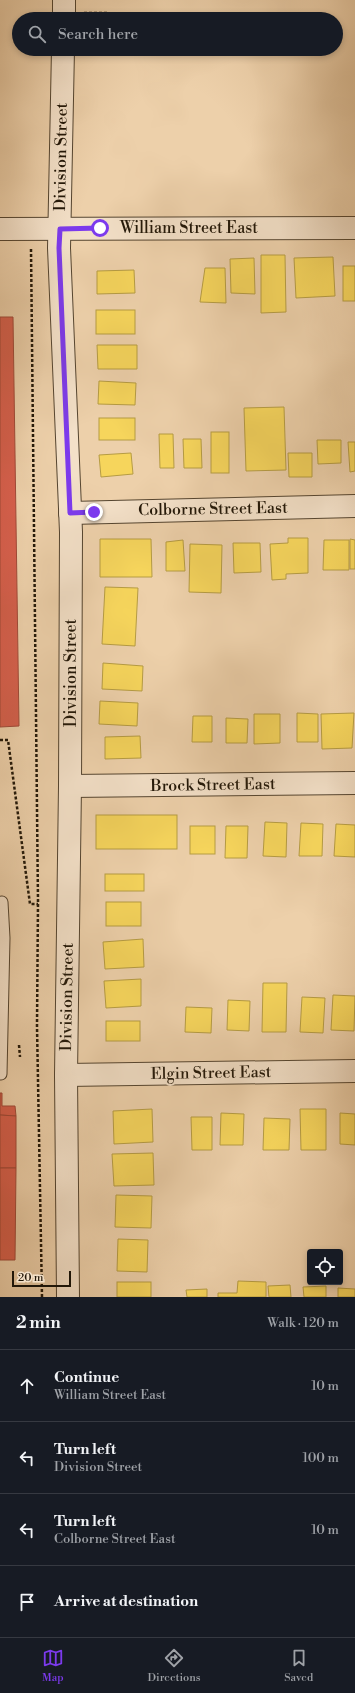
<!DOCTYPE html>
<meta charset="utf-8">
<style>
:root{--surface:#171b24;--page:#20242c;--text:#f1f3f6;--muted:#9ea1a6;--line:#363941;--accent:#7c3aed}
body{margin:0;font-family:"Libre Bodoni",serif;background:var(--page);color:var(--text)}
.controls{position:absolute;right:12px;bottom:12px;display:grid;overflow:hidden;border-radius:4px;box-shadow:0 2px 6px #0003}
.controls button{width:36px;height:36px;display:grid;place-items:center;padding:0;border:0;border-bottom:1px solid var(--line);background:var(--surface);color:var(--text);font:20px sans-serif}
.scale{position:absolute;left:12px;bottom:10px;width:59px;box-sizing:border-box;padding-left:4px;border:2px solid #221708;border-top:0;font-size:11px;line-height:14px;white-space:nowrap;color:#221708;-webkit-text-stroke:3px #f3e0c8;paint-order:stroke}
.stop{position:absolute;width:12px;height:12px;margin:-9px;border:3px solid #7c3aed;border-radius:50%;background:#fff}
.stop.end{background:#7c3aed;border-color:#fff;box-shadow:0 1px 4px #0008}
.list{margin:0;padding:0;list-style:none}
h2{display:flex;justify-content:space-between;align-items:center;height:52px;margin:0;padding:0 16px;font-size:17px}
h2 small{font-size:13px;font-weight:400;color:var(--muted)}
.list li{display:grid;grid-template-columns:26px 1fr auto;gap:12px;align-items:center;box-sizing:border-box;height:72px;padding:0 16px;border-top:1px solid var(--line)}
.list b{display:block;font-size:15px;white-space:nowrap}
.list p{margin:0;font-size:13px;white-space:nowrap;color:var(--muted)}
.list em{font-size:13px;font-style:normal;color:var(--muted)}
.icon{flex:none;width:22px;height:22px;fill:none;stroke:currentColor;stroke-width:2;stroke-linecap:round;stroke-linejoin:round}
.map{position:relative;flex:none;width:355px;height:1297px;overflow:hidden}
.search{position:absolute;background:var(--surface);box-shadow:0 2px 6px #0003;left:12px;right:12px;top:12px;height:44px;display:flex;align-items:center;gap:10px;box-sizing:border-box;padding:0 14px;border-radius:22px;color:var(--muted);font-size:15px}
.sheet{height:340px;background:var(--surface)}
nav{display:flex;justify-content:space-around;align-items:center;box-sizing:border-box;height:56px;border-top:1px solid var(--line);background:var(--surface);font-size:11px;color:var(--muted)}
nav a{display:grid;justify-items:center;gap:2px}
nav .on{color:var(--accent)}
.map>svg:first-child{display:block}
.homes{fill:#f6d55c;stroke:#b69c43}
.shops{fill:#d6604d;stroke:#a04a38}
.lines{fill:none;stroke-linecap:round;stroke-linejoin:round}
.lane-casing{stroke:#554530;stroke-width:13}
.street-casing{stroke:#554530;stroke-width:24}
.path{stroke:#221708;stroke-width:2.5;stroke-dasharray:3 2;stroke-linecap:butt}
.lane{stroke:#f3e0c8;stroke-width:11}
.street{stroke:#f3e0c8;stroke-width:22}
.route{stroke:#7c3aed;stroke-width:5}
.labels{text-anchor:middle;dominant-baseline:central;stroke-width:4;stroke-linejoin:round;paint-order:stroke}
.street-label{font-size:16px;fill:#221708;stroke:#f3e0c8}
</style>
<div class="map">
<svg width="355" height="1297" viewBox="0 0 355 1297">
<rect width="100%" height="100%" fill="#edd0aa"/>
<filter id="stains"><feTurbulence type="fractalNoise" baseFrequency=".005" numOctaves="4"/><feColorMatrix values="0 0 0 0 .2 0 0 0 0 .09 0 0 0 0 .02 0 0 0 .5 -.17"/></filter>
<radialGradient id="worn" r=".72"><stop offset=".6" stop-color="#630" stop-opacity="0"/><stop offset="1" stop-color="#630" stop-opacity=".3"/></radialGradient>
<g class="homes">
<polygon points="261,255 285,255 286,312 261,313"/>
<polygon points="333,257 335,296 296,298 294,258"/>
<polygon points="254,258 255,294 231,293 230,259"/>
<rect x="343" y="266" width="12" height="35"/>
<polygon points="205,268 225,268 226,303 200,302"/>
<polygon points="134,270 135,293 97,294 97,271"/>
<rect x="96" y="310" width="39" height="24"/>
<polygon points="97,345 137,345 137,369 98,369"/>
<polygon points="99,381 136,383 135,405 98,404"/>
<polygon points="284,407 286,470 246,471 244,408"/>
<rect x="99" y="418" width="36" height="22"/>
<rect x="211" y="432" width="18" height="41"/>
<polygon points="159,434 173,434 174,468 160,468"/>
<polygon points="183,439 201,439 202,468 184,468"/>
<polygon points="317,440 341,440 341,463 318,464"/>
<polygon points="348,442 355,442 355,471 350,472"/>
<polygon points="131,453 133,474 101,477 99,455"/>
<polygon points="288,453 312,453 312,477 289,477"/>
<polygon points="288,538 308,538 308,573 286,574 286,579 272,580 270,544 288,543"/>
<polygon points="100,539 151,539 152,577 100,577"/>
<polygon points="350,539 355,540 355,569 350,569"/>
<polygon points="183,540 185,571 166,571 166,542"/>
<polygon points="324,540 349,540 349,570 323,570"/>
<polygon points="233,543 260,543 261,572 234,573"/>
<polygon points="190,544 222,545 221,593 189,592"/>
<polygon points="105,587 138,588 135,646 102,644"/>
<polygon points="103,663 143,666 142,691 102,689"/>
<polygon points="100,701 138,703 137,726 99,724"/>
<polygon points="297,713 318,714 318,742 297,742"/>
<polygon points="354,713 352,748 322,749 321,714"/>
<polygon points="254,714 280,714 280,743 254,744"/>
<polygon points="193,716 212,716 212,742 192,742"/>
<polygon points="226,718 248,719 247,743 226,743"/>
<polygon points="140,736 141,758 105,759 105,737"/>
<rect x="96" y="815" width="81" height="34"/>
<polygon points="265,822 287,823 286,857 263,856"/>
<polygon points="301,823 323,824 322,856 299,856"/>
<polygon points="336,824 355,825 355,857 334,856"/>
<rect x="190" y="826" width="25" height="28"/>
<polygon points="226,826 248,826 247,858 225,858"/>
<rect x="105" y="874" width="39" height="17"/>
<rect x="106" y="902" width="35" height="24"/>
<polygon points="143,939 144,967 105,969 103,942"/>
<polygon points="141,979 141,1006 106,1008 104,981"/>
<polygon points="263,983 287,983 286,1032 262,1032"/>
<polygon points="333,995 355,996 354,1031 331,1030"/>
<polygon points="302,997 325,998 323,1033 300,1032"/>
<polygon points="228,1000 250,1001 249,1031 227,1030"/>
<polygon points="186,1007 212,1008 211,1033 185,1032"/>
<rect x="106" y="1021" width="34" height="20"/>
<polygon points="152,1109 153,1142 114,1144 113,1111"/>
<polygon points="300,1109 326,1109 326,1150 301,1150"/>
<polygon points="221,1113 244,1114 243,1145 220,1145"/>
<polygon points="340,1113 355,1114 355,1145 340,1144"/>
<polygon points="191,1117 212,1117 212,1150 192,1150"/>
<polygon points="264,1118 290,1119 289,1150 263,1150"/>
<polygon points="153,1153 154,1185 114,1186 112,1154"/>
<polygon points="116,1195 152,1196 151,1228 115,1227"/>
<polygon points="118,1239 148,1240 147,1272 117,1271"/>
<polygon points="238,1281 266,1282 266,1297 218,1297 218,1293 237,1293"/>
<rect x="117" y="1282" width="34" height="15"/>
<polygon points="290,1285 291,1297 269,1297 268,1286"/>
<polygon points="326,1286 326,1297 304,1297 303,1287"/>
<polygon points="338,1288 355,1289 355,1297 338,1297"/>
<polygon points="207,1289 207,1297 187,1297 186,1290"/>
</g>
<g class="shops">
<polygon points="0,317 13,317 19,726 0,727"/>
<polygon points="0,1093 2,1093 2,1106 15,1106 16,1116 0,1115"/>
<polygon points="0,1115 16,1116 16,1168 0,1168"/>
<polygon points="0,1168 16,1168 15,1260 0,1260"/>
</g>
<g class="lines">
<g class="lane-casing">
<polyline id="lane" points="1,1074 4,938 2,902"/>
</g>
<g class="street-casing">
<g id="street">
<polyline points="64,19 64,0"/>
<polyline points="63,49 59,248 71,532 70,786 66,1075 68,1297"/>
<polyline points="0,229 355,228"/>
<polyline points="70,513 355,506"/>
<polyline points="70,786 355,783"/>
<polyline points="66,1075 355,1071"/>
</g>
</g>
<g class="path">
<polyline points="84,13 109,13 115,19"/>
<polyline points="31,249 38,902 37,1026 42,1297"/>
<polyline points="0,740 8,740 30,904 38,904"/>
<polyline points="19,1045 20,1057"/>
</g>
<use href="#lane" class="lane"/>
<use href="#street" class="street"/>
</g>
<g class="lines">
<polyline class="route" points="94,512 70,513 59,248 60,229 100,228"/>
</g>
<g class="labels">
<g class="street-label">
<text transform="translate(61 157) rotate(-89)">Division Street</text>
<text x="189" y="228">William Street East</text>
<text transform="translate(213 509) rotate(-1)">Colborne Street East</text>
<text transform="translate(71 673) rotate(-90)">Division Street</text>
<text transform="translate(213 785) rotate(-1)">Brock Street East</text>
<text transform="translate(67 997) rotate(-89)">Division Street</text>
<text transform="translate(211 1073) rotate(-1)">Elgin Street East</text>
</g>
</g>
<rect width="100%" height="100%" filter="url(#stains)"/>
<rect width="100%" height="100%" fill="url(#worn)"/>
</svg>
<div class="controls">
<button><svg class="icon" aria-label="locate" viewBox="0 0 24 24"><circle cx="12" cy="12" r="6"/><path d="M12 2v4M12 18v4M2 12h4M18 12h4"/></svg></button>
</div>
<div class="scale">20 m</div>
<div class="stop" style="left:100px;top:228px"></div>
<div class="stop end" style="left:94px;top:512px"></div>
<div class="search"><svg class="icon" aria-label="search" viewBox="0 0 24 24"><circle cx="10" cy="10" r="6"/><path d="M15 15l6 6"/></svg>Search here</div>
</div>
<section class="sheet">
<h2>2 min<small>Walk · 120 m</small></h2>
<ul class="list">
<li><svg class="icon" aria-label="ahead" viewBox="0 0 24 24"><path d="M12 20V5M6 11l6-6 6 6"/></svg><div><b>Continue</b><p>William Street East</p></div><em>10 m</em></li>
<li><svg class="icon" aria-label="left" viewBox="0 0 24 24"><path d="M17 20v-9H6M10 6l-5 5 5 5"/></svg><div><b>Turn left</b><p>Division Street</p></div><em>100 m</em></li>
<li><svg class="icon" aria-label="left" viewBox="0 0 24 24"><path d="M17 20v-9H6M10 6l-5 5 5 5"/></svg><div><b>Turn left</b><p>Colborne Street East</p></div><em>10 m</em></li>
<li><svg class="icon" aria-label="arrive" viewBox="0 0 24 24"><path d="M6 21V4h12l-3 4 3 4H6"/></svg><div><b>Arrive at destination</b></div></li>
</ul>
</section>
<nav>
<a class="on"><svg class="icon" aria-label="map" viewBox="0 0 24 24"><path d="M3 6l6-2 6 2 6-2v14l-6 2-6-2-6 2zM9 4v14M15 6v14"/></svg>Map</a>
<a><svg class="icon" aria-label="directions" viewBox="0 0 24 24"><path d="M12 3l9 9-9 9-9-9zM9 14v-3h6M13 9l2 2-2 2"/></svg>Directions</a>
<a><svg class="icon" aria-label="saved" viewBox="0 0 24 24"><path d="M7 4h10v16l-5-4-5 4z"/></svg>Saved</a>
</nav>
